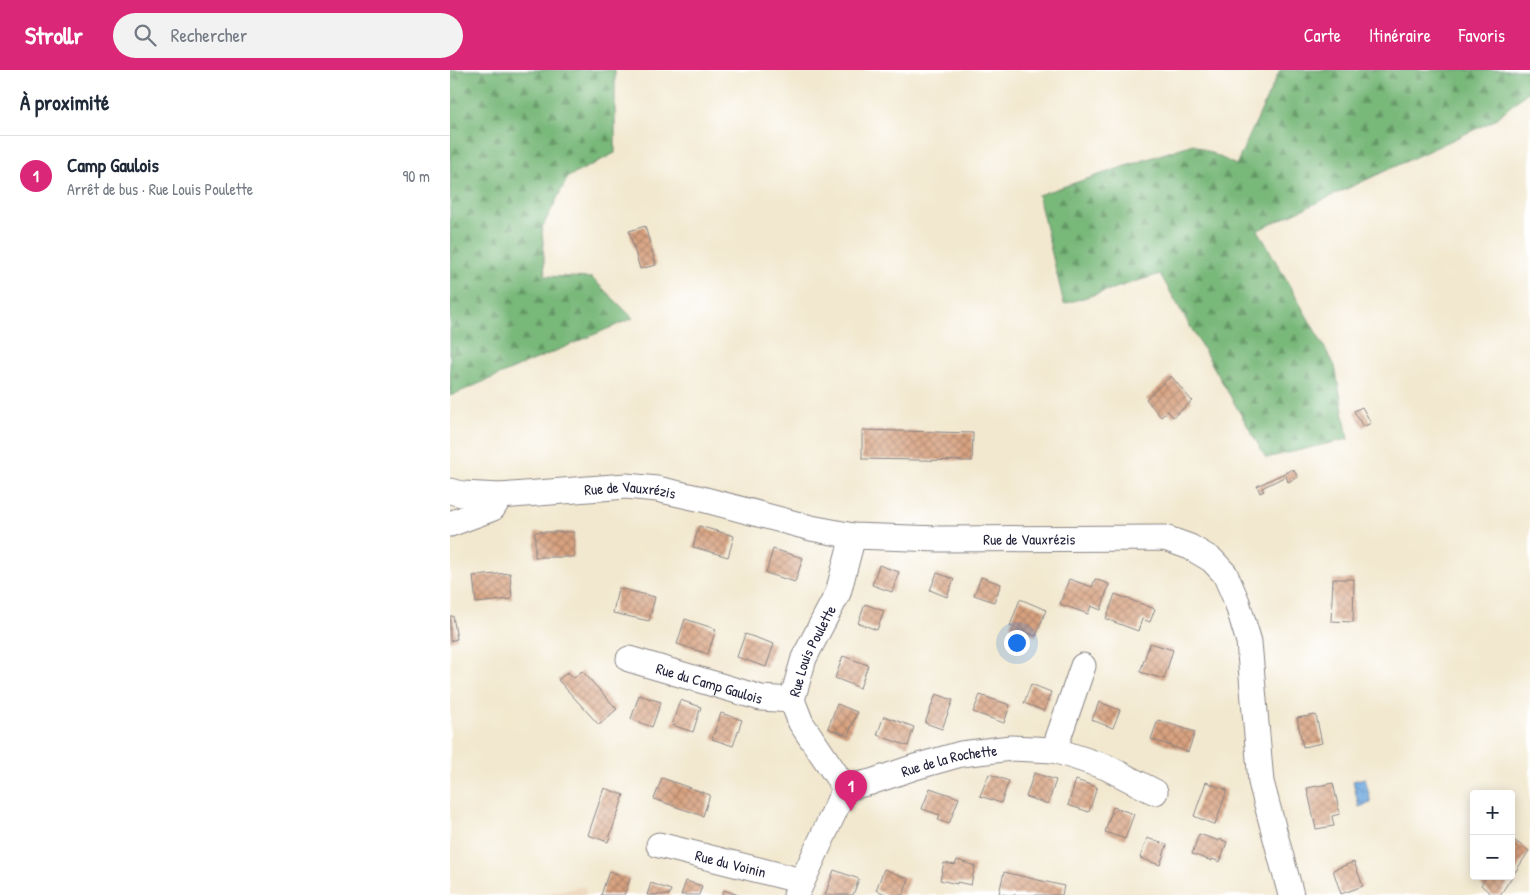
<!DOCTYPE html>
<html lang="fr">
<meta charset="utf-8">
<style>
:root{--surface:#fff;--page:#f2f2f3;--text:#1f2937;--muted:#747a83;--line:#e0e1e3;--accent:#db2777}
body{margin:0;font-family:"Patrick Hand",sans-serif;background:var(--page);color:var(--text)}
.controls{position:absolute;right:15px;bottom:15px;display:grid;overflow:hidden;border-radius:5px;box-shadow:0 2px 12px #0003}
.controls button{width:45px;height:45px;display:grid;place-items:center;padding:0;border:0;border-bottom:1px solid var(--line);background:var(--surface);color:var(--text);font:25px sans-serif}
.you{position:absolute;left:566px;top:572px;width:18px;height:18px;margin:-12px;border:4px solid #fff;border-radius:50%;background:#1a73e8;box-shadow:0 0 0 8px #1a73e833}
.badge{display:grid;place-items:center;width:32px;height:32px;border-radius:50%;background:var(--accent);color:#fff;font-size:16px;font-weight:700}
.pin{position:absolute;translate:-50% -41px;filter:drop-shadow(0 1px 2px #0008)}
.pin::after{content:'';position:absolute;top:26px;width:18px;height:15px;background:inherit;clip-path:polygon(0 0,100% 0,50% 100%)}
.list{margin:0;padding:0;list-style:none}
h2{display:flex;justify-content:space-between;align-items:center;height:65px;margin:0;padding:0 20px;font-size:21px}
h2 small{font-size:16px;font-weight:400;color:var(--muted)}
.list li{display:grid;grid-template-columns:32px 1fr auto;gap:15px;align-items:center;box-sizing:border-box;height:80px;padding:0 20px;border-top:1px solid var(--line)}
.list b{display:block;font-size:19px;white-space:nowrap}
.list p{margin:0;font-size:16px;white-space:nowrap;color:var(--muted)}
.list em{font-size:16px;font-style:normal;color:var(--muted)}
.icon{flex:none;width:28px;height:28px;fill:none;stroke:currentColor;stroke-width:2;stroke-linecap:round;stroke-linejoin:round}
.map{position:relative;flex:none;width:1080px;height:825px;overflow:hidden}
header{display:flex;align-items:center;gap:30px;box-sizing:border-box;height:70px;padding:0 25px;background:var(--accent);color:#fff}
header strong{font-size:24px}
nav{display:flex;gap:28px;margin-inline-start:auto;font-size:18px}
.search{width:350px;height:45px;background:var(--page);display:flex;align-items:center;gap:12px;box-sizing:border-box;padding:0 18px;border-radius:28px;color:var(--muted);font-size:19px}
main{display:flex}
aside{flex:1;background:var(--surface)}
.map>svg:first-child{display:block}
.built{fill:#edd7bb}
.forest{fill:url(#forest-firs);stroke:#4d6d5a}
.water{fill:url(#water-waves);stroke:#48658c}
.building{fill:url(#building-cross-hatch)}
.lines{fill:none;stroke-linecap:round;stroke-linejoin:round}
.minor-casing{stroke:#8a8585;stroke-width:27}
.minor{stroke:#fff;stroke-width:25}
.labels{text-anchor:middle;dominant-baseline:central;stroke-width:4.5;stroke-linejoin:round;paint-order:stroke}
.street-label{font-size:15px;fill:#22223b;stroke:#fff}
</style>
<header>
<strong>Strollr</strong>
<div class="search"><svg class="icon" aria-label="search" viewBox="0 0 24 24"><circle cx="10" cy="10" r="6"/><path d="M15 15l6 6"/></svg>Rechercher</div>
<nav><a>Carte</a><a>Itinéraire</a><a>Favoris</a></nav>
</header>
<main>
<aside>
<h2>À proximité<small></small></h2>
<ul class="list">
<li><span class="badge">1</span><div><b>Camp Gaulois</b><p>Arrêt de bus · Rue Louis Poulette</p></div><em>90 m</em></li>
</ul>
</aside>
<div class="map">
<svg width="1080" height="825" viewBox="0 0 1080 825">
<defs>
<pattern id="forest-firs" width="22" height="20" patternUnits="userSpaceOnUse" patternTransform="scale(1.25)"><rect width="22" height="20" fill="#78b879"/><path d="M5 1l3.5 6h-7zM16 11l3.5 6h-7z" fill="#629564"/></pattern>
<pattern id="water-waves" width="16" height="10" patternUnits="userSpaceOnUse" patternTransform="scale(1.25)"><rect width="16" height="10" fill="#6ea8de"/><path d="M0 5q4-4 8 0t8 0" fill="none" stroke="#5a88b5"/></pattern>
<pattern id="building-cross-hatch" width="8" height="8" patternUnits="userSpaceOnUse" patternTransform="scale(1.25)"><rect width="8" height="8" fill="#d8a280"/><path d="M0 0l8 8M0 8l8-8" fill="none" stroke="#af846a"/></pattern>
</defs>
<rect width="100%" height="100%" fill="#fff"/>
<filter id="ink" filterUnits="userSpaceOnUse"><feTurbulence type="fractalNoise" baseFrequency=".02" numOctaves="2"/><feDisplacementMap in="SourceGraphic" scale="10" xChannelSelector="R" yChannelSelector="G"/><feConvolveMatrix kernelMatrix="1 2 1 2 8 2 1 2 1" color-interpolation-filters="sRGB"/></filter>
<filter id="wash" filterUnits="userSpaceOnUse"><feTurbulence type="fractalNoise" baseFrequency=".0096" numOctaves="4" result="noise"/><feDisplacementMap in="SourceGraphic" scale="20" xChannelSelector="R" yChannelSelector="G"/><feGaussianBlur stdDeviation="1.12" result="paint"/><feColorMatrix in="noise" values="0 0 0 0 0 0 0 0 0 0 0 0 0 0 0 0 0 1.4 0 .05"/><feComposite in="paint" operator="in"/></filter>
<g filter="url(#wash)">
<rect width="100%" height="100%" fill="#f2e8cf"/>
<polygon class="built" points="135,816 136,825 87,825"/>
<g class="forest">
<polygon points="0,0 165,0 165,83 118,107 92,158 95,206 142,208 183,248 0,326"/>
<polygon points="830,0 1080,0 1080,20 1043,51 808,160 885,296 898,369 816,388 710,204 614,234 588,125 743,74 786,95"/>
</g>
<polygon class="water" points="915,708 921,733 909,737 903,711"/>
<g id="blocks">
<g class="building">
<polygon points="195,156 206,195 190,199 179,161"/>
<polygon points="721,306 742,331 723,347 718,341 711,347 696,329"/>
<polygon points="912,337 921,353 913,357 904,341"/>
<polygon points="412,360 523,363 522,391 412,389"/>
<polygon points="843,399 848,407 838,412 836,406 812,418 814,421 810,423 807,416"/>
<polygon points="249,456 284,466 278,487 243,477"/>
<rect x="85" y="462" width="39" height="25"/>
<polygon points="323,479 353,488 345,512 316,503"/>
<polygon points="429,495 449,502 442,522 422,515"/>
<polygon points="60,503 62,529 26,533 23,506"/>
<polygon points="487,503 504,509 497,527 480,520"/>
<polygon points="531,507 551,514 544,532 524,525"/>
<polygon points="619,509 642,517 645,509 659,514 651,540 641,536 638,544 610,534"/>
<polygon points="883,509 904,509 903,552 881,551"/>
<polygon points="168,518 205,527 199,551 163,543"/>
<polygon points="665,524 705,539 700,552 692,549 688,561 656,549"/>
<polygon points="570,529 596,540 586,566 560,556"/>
<polygon points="415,534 434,541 427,560 408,553"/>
<polygon points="0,546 3,546 7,569 0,571"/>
<polygon points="235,549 266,559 258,584 227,574"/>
<polygon points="295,564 324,574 316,597 287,587"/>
<polygon points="700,573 723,580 714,609 690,602"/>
<polygon points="393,586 418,595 410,618 385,608"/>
<polygon points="132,601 167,639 149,655 108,610 118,602 124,608"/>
<polygon points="581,614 601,622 594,641 574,633"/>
<polygon points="486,624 503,630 492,659 475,653"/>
<polygon points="189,625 211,632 202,657 181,649"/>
<polygon points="530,625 560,635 554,653 523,642"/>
<polygon points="230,630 251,637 243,662 222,655"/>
<polygon points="649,632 670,640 663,658 642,650"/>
<polygon points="387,634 407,642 398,666 378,658"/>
<polygon points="271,643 292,650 283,676 262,669"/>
<polygon points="866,645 872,673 853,677 847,648"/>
<polygon points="434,646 464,657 458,676 427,665"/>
<polygon points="708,650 745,662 738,682 701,669"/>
<polygon points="584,703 606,710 598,734 576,727"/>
<polygon points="539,704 559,711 551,733 530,726"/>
<polygon points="212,708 260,725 253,746 204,729"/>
<polygon points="626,710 647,717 639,742 618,735"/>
<polygon points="756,712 777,720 765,755 744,746"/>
<polygon points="883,713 890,744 882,746 884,756 866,759 857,718"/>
<polygon points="154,718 174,725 158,772 138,765"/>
<polygon points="480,718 509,728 499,754 488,750 490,745 472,739"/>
<polygon points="663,737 684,744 675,769 655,762"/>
<polygon points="749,764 769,771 769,769 777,772 770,792 762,789 762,791 742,784"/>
<polygon points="697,768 717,775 710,795 690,788"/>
<polygon points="1061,768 1079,781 1050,825 1042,825 1031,815 1037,806 1061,806"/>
<polygon points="507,790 525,796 521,815 507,812 507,814 490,810 494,793 505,795"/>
<polygon points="904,792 913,816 891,824 883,800"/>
<polygon points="434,799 459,809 453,825 438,825 426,820"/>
<polygon points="384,800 409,809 403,825 375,825"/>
<polygon points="159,801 180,809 174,825 151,825"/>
<polygon points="554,802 614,816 612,825 557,825 549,823"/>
<polygon points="236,811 252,816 249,825 231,825"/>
<polygon points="201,813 221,820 219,825 197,825"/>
<polygon points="274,820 288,825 272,825"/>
</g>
</g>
</g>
<g filter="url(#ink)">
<use href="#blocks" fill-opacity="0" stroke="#8a8585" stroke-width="1"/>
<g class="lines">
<g class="minor-casing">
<g id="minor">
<path id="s1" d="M 0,421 L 12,424 L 50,426 L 176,416 L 207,419 L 252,429 L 361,458 L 403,466 L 489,469 L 715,468 L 740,477 L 762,490 L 775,504 L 787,532 L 799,572 L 811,712 L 841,825"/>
<polyline points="0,454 43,438 50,426"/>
<path id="s2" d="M 179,589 L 311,628 L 342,630"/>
<polyline points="604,680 633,596"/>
<path id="s3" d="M 395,718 L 421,712 L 465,697 L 511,684 L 561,678 L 604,680 L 656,697 L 705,722"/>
<path id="s4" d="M 209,775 L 352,811"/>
<path id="s5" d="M 346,825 L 395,718 L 351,653 L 342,630 L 354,588 L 388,523 L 403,466"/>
</g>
</g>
<use href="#minor" class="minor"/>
</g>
</g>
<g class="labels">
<g class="street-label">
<text stroke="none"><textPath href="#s1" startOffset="181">Rue de Vauxrézis</textPath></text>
<text stroke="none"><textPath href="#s1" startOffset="586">Rue de Vauxrézis</textPath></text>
<text stroke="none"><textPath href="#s5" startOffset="274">Rue Louis Poulette</textPath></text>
<text stroke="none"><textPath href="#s2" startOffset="84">Rue du Camp Gaulois</textPath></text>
<text stroke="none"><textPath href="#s3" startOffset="108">Rue de la Rochette</textPath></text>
<text stroke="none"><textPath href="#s4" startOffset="74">Rue du Voinin</textPath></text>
</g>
</g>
</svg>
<div class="controls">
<button>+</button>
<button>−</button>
</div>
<div class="you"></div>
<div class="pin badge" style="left:401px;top:741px">1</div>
</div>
</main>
